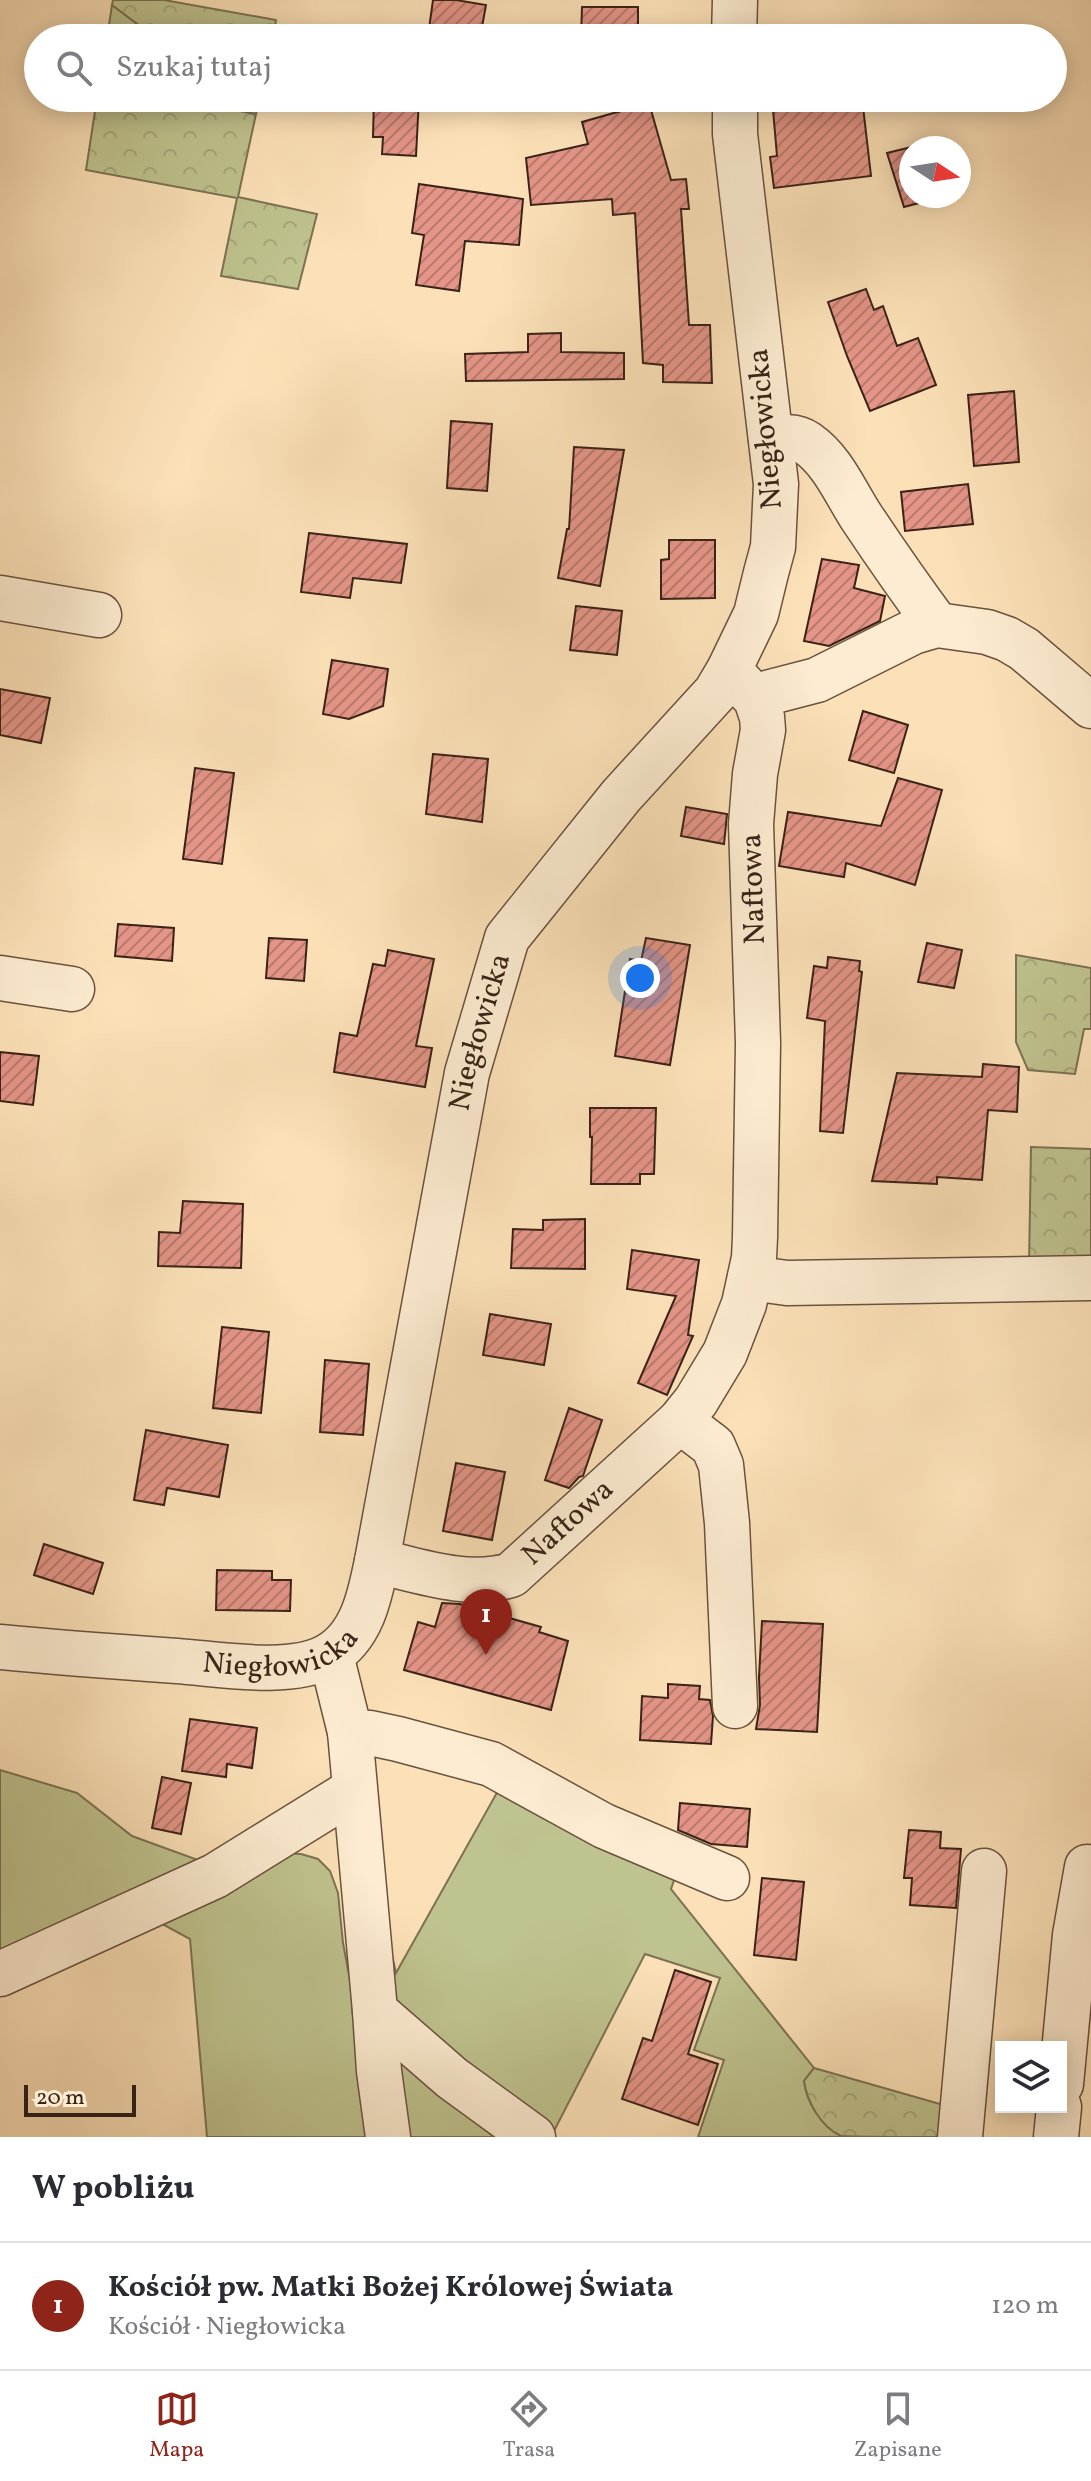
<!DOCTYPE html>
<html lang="pl">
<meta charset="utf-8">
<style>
:root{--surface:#fff;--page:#f7f7f7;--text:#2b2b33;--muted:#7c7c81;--line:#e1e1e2;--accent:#8f2418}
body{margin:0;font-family:Vollkorn,serif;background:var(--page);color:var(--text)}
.controls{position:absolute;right:24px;bottom:24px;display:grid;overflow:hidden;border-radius:0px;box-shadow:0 4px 20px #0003}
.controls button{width:72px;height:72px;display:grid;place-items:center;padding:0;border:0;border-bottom:2px solid var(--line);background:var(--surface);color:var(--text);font:40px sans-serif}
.compass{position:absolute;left:899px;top:136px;width:72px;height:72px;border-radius:50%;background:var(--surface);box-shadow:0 4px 20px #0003;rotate:102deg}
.scale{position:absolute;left:24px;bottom:20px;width:112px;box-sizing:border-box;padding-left:8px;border:4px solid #3a2217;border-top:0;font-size:22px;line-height:28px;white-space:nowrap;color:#3a2217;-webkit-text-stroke:6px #fdecd1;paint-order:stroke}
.you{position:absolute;left:640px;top:978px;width:28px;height:28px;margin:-20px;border:6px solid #fff;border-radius:50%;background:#1a73e8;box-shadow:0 0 0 12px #1a73e833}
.badge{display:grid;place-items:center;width:52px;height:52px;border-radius:50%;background:var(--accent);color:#fff;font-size:26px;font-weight:700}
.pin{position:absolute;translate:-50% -66px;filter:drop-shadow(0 2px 4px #0008)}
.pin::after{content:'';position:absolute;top:42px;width:28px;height:24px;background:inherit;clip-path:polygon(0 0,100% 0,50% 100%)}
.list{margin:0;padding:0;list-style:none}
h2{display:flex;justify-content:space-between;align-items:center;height:104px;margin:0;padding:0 32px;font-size:34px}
h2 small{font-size:26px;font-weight:400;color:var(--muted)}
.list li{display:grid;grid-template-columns:52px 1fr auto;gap:24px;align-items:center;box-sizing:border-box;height:128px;padding:0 32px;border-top:2px solid var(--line)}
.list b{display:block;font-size:30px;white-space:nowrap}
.list p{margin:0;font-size:26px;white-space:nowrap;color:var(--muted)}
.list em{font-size:26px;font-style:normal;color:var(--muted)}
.icon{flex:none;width:44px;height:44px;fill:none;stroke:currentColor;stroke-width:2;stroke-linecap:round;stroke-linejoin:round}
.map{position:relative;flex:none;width:1091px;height:2137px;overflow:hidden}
.search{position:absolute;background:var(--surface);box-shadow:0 4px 20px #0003;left:24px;right:24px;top:24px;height:88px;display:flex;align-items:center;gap:20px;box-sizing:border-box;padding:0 28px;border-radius:44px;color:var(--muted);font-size:30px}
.sheet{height:232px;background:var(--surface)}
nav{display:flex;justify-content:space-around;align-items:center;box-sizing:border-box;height:112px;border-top:2px solid var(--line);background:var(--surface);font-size:22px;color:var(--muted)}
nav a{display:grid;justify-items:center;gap:4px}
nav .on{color:var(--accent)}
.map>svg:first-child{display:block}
.green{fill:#bfc38f;stroke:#7c7253;stroke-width:2}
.forest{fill:url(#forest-crowns);stroke:#7c7253;stroke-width:2}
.building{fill:url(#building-hatch);stroke:#3a2217;stroke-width:2}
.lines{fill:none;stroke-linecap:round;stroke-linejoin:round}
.minor-casing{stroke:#6a523f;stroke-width:47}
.minor{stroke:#fdecd1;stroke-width:44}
.labels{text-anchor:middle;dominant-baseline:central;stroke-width:6;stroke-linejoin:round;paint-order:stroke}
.street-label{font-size:30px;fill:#3a2217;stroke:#fdecd1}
</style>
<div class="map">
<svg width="1091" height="2137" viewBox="0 0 1091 2137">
<defs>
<pattern id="forest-crowns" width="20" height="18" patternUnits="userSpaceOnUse" patternTransform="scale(2)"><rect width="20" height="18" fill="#bfc38f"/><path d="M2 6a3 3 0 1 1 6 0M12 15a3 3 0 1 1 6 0" fill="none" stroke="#a5a77b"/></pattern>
<pattern id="building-hatch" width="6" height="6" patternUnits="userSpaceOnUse" patternTransform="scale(2)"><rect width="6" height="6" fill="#e49587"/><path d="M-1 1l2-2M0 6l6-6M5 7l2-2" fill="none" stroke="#ba796d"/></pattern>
</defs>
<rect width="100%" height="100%" fill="#fce1b8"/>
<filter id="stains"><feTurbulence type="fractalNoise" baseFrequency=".0025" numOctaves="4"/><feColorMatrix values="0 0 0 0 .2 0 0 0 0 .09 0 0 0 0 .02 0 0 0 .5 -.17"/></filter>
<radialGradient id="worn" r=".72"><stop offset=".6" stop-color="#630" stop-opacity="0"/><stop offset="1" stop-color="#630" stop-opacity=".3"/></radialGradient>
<g class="green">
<polygon points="112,5 156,38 107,38"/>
<polygon points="167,98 260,98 256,114"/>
<polygon points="0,1770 77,1793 132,1836 209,1864 0,1958"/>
<path d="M 504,1780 L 678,1869 L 671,1889 L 814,2068 L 804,2081 C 807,2105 822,2124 843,2137 L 698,2137 L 724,2060 L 694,2050 L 720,1978 L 645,1954 L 553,2133 L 399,2011 L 393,1993 L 390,1947 L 396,1973 Z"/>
<polygon points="282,1853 301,1854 318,1859 330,1871 338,1893 343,1943 365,2060 375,2137 207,2137 190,1939 155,1920"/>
<polygon points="388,2047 494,2137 402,2137"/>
</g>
<g class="forest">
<polygon points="113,0 164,0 276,20 273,38 156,38 112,5"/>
<polygon points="97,98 167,98 256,114 238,197 317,214 298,289 221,276 237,198 86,170"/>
<polygon points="1016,955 1091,968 1091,1029 1084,1029 1075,1074 1028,1070 1016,1042"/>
<polygon points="1031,1147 1091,1149 1091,1269 1029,1266"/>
<path d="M 814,2068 L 954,2108 L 954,2137 C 935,2137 853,2137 841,2136 C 821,2127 807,2102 804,2081 Z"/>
</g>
<g class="building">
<polygon points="433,0 456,0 486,5 480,38 428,36"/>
<polygon points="582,7 638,7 638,38 581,38"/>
<polygon points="374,98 419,98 416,156 382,154 383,137 373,137"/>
<polygon points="772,98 862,98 871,176 774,188 770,157 777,156"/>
<polygon points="649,103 671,180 686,179 689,209 681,209 689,325 710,325 712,383 663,382 663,365 643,363 635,213 613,215 612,199 531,205 526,158 588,144 582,122"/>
<polygon points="924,144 926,148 911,148 911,196 938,198 904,207 887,153"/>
<polygon points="419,184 523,199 519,245 465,241 459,291 416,285 424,235 412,233"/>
<polygon points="866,289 874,310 883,306 897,346 918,338 936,385 870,411 847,356 828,302"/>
<polygon points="561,333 561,352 624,353 624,379 466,381 465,354 528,352 528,334"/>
<polygon points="1014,391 1019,462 974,466 968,395"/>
<polygon points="451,421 492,424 487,491 447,488"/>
<polygon points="574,447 624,450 600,586 558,578 567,529 569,529"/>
<polygon points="968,484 973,524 905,531 901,492"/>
<polygon points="309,533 407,544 401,583 353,578 350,598 301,592"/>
<polygon points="669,540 715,540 715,598 661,599 661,560 669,559"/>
<polygon points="822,559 859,565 854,588 885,596 880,621 829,646 804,641"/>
<polygon points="576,606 622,611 617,655 570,650"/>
<polygon points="332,660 388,669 383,706 349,719 323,714"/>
<polygon points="0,689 50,698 41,743 0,735"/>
<polygon points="863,711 908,725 894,773 849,760"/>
<polygon points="433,754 488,759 482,822 426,814"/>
<polygon points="195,768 234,773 222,864 183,859"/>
<polygon points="898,778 942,790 915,885 846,863 844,877 779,866 788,812 881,826"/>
<polygon points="686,807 727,814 724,844 681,836"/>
<polygon points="118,924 174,928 172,961 115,956"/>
<polygon points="269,938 307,940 304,981 266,978"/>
<polygon points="646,938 690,945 670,1065 615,1056 630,959 641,961"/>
<polygon points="927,943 962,950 954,988 918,982"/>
<polygon points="388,950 434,959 416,1046 432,1048 425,1087 334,1072 340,1033 357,1036 373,964 385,966"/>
<polygon points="828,957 860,961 859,971 862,972 843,1133 820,1131 825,1021 807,1018 814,966 827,968"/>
<polygon points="0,1052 39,1056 33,1105 0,1101"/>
<polygon points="983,1064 1019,1067 1017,1112 988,1110 982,1180 937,1177 937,1184 872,1181 897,1073 982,1077"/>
<polygon points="590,1108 656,1108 654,1174 640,1174 640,1184 591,1184 592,1137 590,1137"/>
<polygon points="183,1201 243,1204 241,1268 158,1266 159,1232 180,1233"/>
<polygon points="585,1219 585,1269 511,1268 513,1229 543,1230 543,1220"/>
<polygon points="632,1250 699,1260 688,1335 693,1336 667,1395 638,1383 676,1296 627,1289"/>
<polygon points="490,1314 551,1324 544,1365 483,1355"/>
<polygon points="222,1327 269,1332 261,1413 213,1408"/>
<polygon points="325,1360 369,1364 363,1435 320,1432"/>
<polygon points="569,1408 602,1420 583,1476 579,1477 569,1488 545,1480"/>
<polygon points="146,1430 228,1445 219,1497 167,1488 164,1505 134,1500"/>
<polygon points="456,1463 505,1472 492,1540 443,1531"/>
<polygon points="44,1544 103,1563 93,1594 34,1575"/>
<polygon points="217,1570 272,1571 272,1580 291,1580 290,1611 216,1610"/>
<polygon points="442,1603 460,1604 541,1627 539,1632 568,1641 551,1710 404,1670 418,1622 435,1627"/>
<polygon points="762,1621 823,1624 817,1732 756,1729 760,1705 759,1677"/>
<polygon points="668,1684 700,1686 699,1699 710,1700 713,1716 711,1744 640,1740 642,1696 668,1698"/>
<polygon points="190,1719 257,1728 252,1768 227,1764 226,1777 182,1771"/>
<polygon points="162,1777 191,1783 181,1834 152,1828"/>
<polygon points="680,1803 750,1809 747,1847 711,1844 678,1830"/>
<polygon points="909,1830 941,1832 940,1848 961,1849 956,1908 910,1905 912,1878 904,1878"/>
<polygon points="762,1878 804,1882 796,1960 754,1955"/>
<polygon points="675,1970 711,1982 688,2054 718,2064 698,2125 622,2099 643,2038 652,2041"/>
</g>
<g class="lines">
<g class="minor-casing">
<g id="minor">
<polyline points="734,38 735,0"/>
<path d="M 771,439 C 783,437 795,435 807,443 C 833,461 845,492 862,518 C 886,554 911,590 937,625"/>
<polyline points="0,598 99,615"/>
<polyline points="756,699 767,693 817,680 913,632 937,625 987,632 1007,639 1024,649 1091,706"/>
<polyline points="0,978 72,989"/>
<polyline points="750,1278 787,1283 1091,1278"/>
<polyline points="680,1421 713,1446 721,1465 727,1523 735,1706"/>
<path id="s1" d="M 377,1561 C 420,1571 467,1588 511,1575 L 680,1421 L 696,1401 L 725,1353 L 744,1304 L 754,1258 L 755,1237 L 758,1043 L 751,824 L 755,774 L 763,730 L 762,717 L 756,699 L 729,670"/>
<path id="s2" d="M 0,1647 C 59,1653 118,1657 177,1661 C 220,1664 290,1677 328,1656 C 362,1637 370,1596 377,1561 L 467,1073 L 507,938 L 621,796 L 716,692 L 729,670 L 756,614 L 766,573 L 773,547 L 776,484 L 735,134 L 735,98"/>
<polyline points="331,1655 350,1732 375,2011 452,2078 533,2137"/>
<polyline points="350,1732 370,1733 398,1739 491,1764 604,1826 727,1878"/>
<polyline points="0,1974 215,1876 354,1790"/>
<polyline points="375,2011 379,2071 388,2137"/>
<polyline points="1061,2084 1075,1935 1087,1867"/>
<polyline points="960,2137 984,1871"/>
<polyline points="1056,2137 1059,2107"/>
</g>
</g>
<use href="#minor" class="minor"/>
</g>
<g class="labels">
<g class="street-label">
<text transform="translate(766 429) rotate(-95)">Niegłowicka</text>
<text transform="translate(754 889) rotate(-92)">Naftowa</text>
<text stroke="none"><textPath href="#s2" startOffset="980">Niegłowicka</textPath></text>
<text stroke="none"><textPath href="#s1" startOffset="214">Naftowa</textPath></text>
<text stroke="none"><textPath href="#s2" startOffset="284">Niegłowicka</textPath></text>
</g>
</g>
<rect width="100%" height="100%" filter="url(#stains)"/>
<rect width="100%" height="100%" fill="url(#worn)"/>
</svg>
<div class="controls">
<button><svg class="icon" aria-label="layers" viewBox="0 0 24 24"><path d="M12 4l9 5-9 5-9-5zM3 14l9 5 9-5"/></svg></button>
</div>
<svg class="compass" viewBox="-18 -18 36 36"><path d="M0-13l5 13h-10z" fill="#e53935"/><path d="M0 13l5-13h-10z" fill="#7c7c81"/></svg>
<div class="scale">20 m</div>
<div class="you"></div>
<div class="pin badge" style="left:486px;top:1655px">1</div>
<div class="search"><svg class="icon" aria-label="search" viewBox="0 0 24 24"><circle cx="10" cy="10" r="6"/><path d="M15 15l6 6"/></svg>Szukaj tutaj</div>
</div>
<section class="sheet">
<h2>W pobliżu<small></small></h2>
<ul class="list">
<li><span class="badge">1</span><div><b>Kościół pw. Matki Bożej Królowej Świata</b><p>Kościół · Niegłowicka</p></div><em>120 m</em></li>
</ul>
</section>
<nav>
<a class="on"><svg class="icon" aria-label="map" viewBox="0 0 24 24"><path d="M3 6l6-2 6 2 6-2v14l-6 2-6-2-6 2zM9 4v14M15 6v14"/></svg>Mapa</a>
<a><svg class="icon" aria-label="directions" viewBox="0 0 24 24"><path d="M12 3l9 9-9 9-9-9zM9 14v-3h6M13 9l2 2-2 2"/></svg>Trasa</a>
<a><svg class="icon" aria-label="saved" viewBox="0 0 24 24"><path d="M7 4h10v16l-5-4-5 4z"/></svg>Zapisane</a>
</nav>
